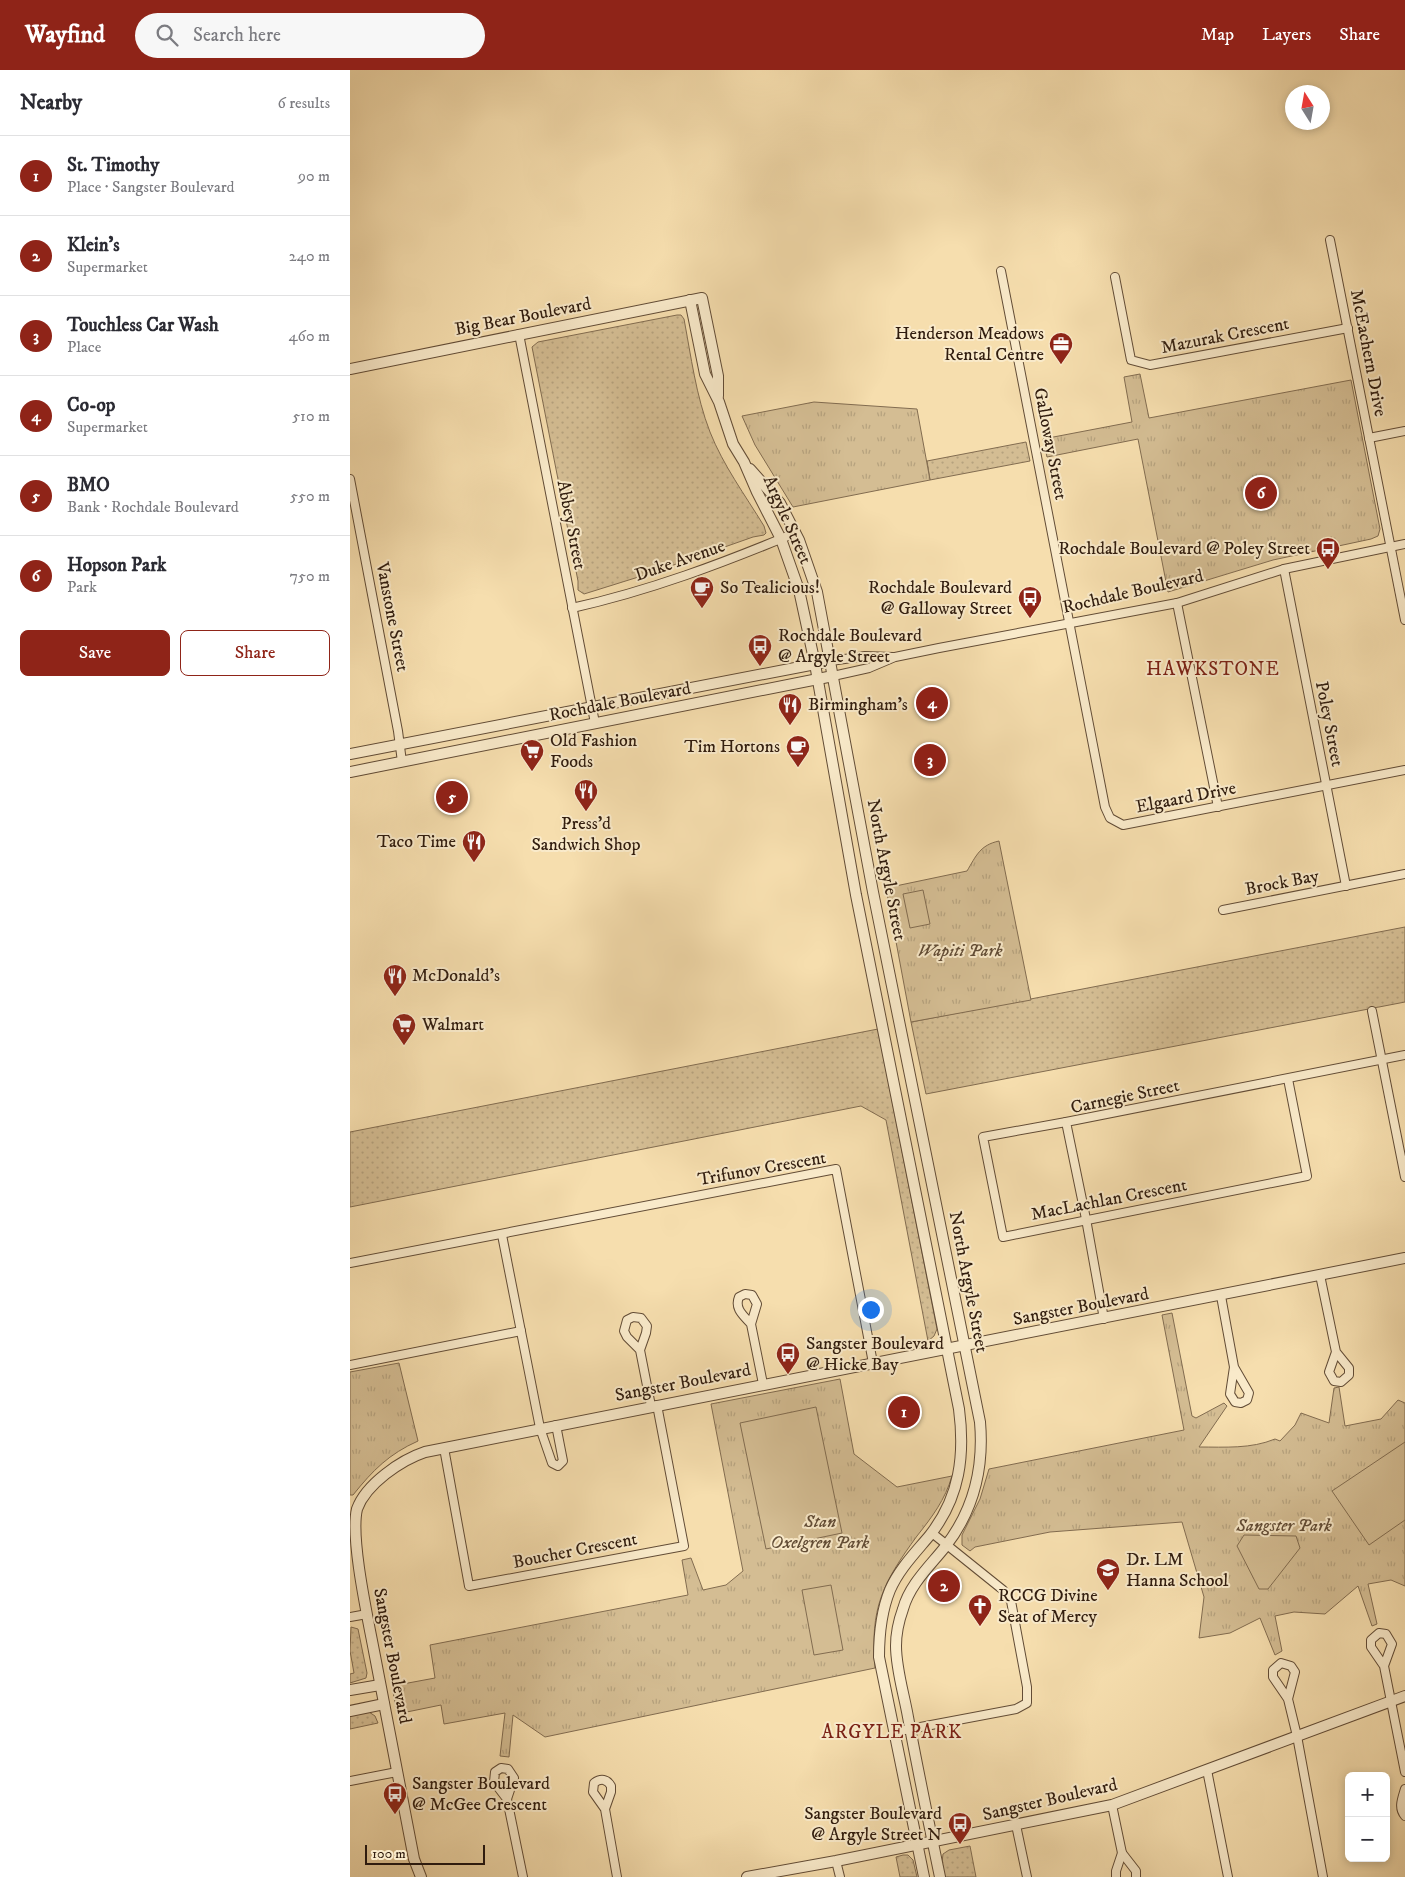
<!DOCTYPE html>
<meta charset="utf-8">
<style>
:root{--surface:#fff;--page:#f7f7f7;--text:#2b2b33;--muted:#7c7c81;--line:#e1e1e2;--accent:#8f2418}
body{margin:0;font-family:"IM FELL DW Pica",serif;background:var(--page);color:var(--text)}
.controls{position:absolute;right:15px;bottom:15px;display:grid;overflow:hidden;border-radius:8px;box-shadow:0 2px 8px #0003}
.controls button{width:45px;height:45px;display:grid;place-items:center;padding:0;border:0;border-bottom:1px solid var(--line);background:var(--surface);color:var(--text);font:25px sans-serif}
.compass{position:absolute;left:935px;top:15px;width:45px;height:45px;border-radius:50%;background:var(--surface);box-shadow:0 2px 8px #0003;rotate:349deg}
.scale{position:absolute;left:15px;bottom:12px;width:120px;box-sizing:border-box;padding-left:5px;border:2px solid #301c0e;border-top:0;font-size:14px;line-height:18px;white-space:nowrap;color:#301c0e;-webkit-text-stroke:4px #f9eaca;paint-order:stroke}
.you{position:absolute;left:520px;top:1239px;width:18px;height:18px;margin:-12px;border:4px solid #fff;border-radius:50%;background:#1a73e8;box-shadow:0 0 0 8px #1a73e833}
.badge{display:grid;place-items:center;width:32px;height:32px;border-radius:50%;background:var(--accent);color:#fff;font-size:16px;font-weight:700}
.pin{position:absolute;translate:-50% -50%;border:2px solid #fff;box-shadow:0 1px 5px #0006}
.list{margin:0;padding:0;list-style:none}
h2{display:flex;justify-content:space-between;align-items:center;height:65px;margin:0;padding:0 20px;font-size:21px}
h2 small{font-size:16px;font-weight:400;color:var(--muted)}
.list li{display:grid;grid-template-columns:32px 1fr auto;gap:15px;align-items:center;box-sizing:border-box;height:80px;padding:0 20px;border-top:1px solid var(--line)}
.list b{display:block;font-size:19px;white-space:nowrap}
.list p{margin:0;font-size:16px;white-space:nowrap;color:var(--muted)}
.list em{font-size:16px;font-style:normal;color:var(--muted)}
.actions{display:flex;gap:10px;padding:15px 20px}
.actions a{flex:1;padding:11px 0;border:1px solid var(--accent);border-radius:8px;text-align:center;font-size:18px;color:var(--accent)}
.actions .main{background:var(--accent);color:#fff}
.icon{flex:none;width:28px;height:28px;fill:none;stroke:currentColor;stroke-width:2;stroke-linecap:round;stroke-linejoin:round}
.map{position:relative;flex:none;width:1055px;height:1807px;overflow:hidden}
header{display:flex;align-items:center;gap:30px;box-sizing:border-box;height:70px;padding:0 25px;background:var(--accent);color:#fff}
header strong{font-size:24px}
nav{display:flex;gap:28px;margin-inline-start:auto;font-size:18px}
.search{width:350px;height:45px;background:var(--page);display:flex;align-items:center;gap:12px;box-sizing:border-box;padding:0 18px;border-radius:28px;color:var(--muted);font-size:19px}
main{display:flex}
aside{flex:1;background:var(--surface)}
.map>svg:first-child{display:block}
.grass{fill:url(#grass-dots);stroke:#826c50}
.park{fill:url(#park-tufts);stroke:#826c50}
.pitch{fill:#d4bd93;stroke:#826c50}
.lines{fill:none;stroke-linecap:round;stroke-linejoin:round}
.minor-casing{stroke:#624c36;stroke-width:10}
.tertiary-casing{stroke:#624c36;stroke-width:12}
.minor{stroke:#f9eaca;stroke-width:8}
.tertiary{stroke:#f9eaca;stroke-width:10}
.labels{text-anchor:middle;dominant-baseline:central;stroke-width:4;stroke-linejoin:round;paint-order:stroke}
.street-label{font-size:18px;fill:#301c0e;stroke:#f9eaca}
.poi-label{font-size:18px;fill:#301c0e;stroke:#f9eaca;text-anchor:start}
.park-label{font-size:18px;font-style:italic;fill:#614c36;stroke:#f9eaca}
.neighbourhood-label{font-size:19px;letter-spacing:1px;fill:#7a1f14;stroke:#f9eaca}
</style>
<header>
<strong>Wayfind</strong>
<div class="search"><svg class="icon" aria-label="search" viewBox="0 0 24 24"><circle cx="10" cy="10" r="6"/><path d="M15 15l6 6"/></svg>Search here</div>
<nav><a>Map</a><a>Layers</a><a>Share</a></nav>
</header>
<main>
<aside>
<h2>Nearby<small>6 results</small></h2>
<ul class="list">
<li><span class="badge">1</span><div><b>St. Timothy</b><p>Place · Sangster Boulevard</p></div><em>90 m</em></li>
<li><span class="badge">2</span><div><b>Klein's</b><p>Supermarket</p></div><em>240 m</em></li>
<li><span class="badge">3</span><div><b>Touchless Car Wash</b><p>Place</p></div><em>460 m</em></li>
<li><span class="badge">4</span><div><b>Co-op</b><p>Supermarket</p></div><em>510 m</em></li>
<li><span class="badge">5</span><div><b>BMO</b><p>Bank · Rochdale Boulevard</p></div><em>550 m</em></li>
<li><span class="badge">6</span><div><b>Hopson Park</b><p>Park</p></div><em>750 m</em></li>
</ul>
<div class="actions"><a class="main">Save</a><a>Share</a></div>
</aside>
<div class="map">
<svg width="1055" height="1807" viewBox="0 0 1055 1807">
<defs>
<pattern id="grass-dots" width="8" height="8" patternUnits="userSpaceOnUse" patternTransform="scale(1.25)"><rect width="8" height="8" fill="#d4bd93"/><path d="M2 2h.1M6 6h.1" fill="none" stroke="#b6a27e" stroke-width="1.8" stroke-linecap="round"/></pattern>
<pattern id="park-tufts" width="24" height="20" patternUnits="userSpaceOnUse" patternTransform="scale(1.25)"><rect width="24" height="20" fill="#d4bd93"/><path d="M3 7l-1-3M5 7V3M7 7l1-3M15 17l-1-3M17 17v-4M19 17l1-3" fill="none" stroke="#b6a27e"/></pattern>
</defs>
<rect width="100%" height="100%" fill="#f6deae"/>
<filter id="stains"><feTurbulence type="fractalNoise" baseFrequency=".004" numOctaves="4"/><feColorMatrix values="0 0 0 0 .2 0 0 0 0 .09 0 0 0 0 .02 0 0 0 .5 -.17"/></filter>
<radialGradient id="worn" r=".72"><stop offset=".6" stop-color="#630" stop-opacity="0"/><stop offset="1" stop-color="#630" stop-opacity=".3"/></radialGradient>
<g class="grass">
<path d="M 327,245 L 331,245 L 334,249 C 341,286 346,326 360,362 C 373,395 395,425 414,456 L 416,463 L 414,465 L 403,467 L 298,504 L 234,524 L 228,520 L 228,511 L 182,277 L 188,272 Z"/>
<polygon points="676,372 680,391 580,410 577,391"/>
<polygon points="1055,857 1055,932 576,1024 561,952"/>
<polygon points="528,959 587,1259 584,1266 578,1271 536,1050 511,1036 0,1137 0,1062"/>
<polygon points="1,1557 8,1559 17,1603 16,1608 0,1613 0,1604 4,1603 0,1581"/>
<polygon points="19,1642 25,1646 28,1653 0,1659 0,1646"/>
<polygon points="620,1776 626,1807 595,1807 592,1792 593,1784 599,1780"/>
<polygon points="553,1785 558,1785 563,1790 567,1807 550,1807 546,1787"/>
</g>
<g class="park">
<polygon points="790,304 799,348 1001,310 1030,459 1028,466 1021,469 923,490 818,522 788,369 697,387 693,369 782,352 774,307"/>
<polygon points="464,332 567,339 580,410 443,437 405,375 392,346"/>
<path d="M 649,771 L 681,930 L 561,952 L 536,818 L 617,801 C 626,786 630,775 649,771 Z"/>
<path d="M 822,1243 L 842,1346 L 846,1348 L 874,1333 L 877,1336 L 849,1377 C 875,1377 901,1379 925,1369 L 930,1371 L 945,1355 L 951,1343 L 979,1353 L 984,1318 L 989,1317 L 995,1356 L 1031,1349 L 1048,1330 L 1055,1333 L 1055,1516 L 1041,1510 L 1018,1514 L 1027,1554 L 1022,1556 L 1008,1516 L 975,1544 L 944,1542 L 925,1546 L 932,1581 L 925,1585 L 910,1548 L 880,1563 L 849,1568 L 854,1527 L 832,1452 L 700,1462 L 625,1477 L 620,1481 L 612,1475 L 612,1465 L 630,1429 L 639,1399 L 834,1360 L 812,1245 Z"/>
<path d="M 49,1293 L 68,1371 C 39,1384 23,1400 3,1425 L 0,1425 L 0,1302 Z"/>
<path d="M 490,1309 L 504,1384 L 547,1417 L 602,1406 C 595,1430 582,1447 567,1466 C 532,1514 520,1538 525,1598 L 195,1667 L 163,1645 L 159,1687 L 150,1686 L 155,1643 L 94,1654 L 91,1635 L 47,1644 L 42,1616 L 85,1608 L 80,1575 L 338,1525 L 332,1490 L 341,1488 L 353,1520 L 376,1515 L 393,1501 L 361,1334 Z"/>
</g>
<g class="pitch">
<polygon points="573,820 580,854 560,858 553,824"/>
<polygon points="466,1337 492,1463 416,1479 390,1353"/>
<polygon points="1055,1372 1055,1450 1019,1475 982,1421"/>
<polygon points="894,1465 946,1466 950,1478 918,1519 909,1519 887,1476"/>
<polygon points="481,1515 493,1580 464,1585 452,1520"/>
</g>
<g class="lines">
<g class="minor-casing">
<g id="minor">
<polyline points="980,170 1055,550"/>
<polyline points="651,201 755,737 760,748 773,755 1055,700"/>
<polyline points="765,207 781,290 800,295 998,258"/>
<polyline points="169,264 245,653"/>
<polyline points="1019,368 1055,361"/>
<polyline points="0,409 48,661 52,692"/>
<polyline points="934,499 996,816"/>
<polyline points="827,533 868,737"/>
<path d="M 222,538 C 299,521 373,493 445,463"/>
<polyline points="481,591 515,586 543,587"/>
<polyline points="483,606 519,598 545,587 589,578 827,533 934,499 1055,474"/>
<polyline points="873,840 1055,804"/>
<polyline points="1022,941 1055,1107"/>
<polyline points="716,1052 633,1067 653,1167 957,1106 938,1009"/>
<polyline points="152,1165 190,1358 202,1393 208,1396 213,1391 206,1355"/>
<polyline points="0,1193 486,1099 523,1293"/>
<polyline points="970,1205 986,1282 999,1298 999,1305 991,1312 984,1311 979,1302 986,1282"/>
<polyline points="871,1226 884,1297 899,1323 897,1330 891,1333 885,1332 880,1324 884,1297"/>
<polyline points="754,1249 736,1149 716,1052 1055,985"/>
<path d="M 401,1254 C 394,1246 384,1239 389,1227 L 395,1224 L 402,1225 L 407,1234 L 401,1254 L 413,1314"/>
<polyline points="290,1280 296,1263 297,1256 291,1248 283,1247 277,1250 274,1261 277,1267 290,1280 301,1336"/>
<polyline points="0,1295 171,1261"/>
<polyline points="94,1378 119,1516 334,1476 307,1335"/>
<polyline points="0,1547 17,1544"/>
<polyline points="1034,1596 1042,1574 1036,1564 1029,1563 1021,1570 1021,1577 1034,1596 1055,1702"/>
<polyline points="938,1629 945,1602 941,1596 931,1593 923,1600 923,1607 938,1629 947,1666 973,1807"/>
<polyline points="544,1662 666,1639 677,1633 677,1617 661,1531 653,1520 582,1463"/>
<polyline points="857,1700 878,1807"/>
<polyline points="0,1711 47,1702"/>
<path d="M 1055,1719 C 1052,1729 1048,1738 1055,1746"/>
<polyline points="157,1729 164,1708 158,1699 151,1698 145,1702 144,1712 157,1729 173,1807"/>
<polyline points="762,1735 772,1783 786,1801 786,1807"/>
<path d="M 255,1739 L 261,1722 L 261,1716 C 257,1709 251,1708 244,1713 L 243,1722 L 255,1739 L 267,1807"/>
<polyline points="666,1755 677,1807"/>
<polyline points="486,1791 490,1807"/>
<polyline points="766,1807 766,1801 772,1783"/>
</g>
</g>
<g class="tertiary-casing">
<g id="tertiary">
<path d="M 340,230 L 355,304 L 369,332 L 383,374 L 394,392 L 407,422 L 431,469 L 449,520 L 465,594 L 506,825 L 609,1339 C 615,1385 610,1427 580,1465 C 566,1482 549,1499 540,1520 C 531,1542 529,1564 529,1587 L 574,1807"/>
<polyline points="0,299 352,228 368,306 368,326"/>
<path d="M 400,399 L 430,433 L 449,470 L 467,522 L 523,822 L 630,1352 C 634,1398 624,1440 595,1477 C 580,1496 560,1514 553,1539 C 549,1550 546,1564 546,1576 C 546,1599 554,1624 558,1647 C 568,1701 579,1754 590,1807"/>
<polyline points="0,684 481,591"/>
<polyline points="0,702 483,606"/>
<polyline points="0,1620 30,1615"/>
<polyline points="0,1641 34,1634"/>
<path d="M 71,1807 L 64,1789 C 51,1720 37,1650 24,1581 C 18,1549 0,1468 7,1439 C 16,1414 51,1390 75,1382 C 401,1316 728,1253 1055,1188"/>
<polyline points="397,1807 486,1791 762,1735 1055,1626"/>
</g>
</g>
<use href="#minor" class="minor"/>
<use href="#tertiary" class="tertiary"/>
</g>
<defs>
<g id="office-pin" transform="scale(1.25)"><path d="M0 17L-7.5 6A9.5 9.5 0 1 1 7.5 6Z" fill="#8f2418" stroke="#f9eaca"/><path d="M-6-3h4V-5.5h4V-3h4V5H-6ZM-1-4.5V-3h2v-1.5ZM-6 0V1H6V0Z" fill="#fff"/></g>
<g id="bus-pin" transform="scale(1.25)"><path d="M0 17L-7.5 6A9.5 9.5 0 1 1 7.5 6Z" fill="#8f2418" stroke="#f9eaca"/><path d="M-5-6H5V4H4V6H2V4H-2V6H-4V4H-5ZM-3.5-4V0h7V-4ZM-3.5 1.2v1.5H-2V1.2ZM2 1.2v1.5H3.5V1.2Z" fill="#fff"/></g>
<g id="cafe-pin" transform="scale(1.25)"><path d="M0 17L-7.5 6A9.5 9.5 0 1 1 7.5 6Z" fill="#8f2418" stroke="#f9eaca"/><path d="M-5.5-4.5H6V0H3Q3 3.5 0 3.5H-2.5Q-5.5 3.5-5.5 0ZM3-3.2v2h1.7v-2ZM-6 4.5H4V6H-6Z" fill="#fff"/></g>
<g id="restaurant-pin" transform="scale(1.25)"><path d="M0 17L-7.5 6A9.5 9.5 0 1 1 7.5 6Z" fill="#8f2418" stroke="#f9eaca"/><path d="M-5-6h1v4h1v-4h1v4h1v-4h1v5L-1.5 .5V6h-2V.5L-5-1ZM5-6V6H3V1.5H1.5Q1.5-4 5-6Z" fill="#fff"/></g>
<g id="supermarket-pin" transform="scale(1.25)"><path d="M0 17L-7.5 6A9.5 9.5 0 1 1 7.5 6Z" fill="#8f2418" stroke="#f9eaca"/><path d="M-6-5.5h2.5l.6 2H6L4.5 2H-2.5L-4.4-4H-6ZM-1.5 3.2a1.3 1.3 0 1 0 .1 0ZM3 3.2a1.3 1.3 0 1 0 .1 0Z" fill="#fff"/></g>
<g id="school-pin" transform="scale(1.25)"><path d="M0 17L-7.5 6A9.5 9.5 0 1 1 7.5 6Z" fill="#8f2418" stroke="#f9eaca"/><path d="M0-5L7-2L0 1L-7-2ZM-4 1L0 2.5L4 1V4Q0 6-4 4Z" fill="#fff"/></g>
<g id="church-pin" transform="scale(1.25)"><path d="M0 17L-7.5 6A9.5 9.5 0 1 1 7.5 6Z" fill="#8f2418" stroke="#f9eaca"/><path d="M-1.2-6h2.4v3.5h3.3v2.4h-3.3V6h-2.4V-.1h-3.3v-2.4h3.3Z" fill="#fff"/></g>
</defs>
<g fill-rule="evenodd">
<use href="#office-pin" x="711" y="274"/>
<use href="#bus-pin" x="978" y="479"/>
<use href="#cafe-pin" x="352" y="518"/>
<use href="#bus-pin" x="680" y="528"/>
<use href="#bus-pin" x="410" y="576"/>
<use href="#restaurant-pin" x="440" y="635"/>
<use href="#cafe-pin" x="448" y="677"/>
<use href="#supermarket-pin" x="182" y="681"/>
<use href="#restaurant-pin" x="236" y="721"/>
<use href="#restaurant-pin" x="124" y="772"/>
<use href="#restaurant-pin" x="45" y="906"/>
<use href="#supermarket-pin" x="54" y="955"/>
<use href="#bus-pin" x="438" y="1284"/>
<use href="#school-pin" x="758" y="1500"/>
<use href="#church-pin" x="630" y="1536"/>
<use href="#bus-pin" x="45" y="1724"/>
<use href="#bus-pin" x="610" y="1754"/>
</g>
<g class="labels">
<g class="street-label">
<text transform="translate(173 247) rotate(-11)">Big Bear Boulevard</text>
<text transform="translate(875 266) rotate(-11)">Mazurak Crescent</text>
<text transform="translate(1018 283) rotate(79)">McEachern Drive</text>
<text transform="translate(700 374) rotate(79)">Galloway Street</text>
<text transform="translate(437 450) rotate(66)">Argyle Street</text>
<text transform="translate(221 455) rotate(79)">Abbey Street</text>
<text transform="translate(330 491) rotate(-19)">Duke Avenue</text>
<text transform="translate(783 522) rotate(-13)">Rochdale Boulevard</text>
<text transform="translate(42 547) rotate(79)">Vanstone Street</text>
<text transform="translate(270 632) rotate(-11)">Rochdale Boulevard</text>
<text transform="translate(979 654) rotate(79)">Poley Street</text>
<text transform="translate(836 728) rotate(-11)">Elgaard Drive</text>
<text transform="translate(536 800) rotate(79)">North Argyle Street</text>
<text transform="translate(932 813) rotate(-11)">Brock Bay</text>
<text transform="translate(775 1027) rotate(-12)">Carnegie Street</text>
<text transform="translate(412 1099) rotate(-10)">Trifunov Crescent</text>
<text transform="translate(759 1130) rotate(-11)">MacLachlan Crescent</text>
<text transform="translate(618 1212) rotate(79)">North Argyle Street</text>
<text transform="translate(731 1237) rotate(-11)">Sangster Boulevard</text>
<text transform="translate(333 1313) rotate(-11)">Sangster Boulevard</text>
<text transform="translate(225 1481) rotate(-11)">Boucher Crescent</text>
<text transform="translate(42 1586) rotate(79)">Sangster Boulevard</text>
<text transform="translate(700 1730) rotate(-13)">Sangster Boulevard</text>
</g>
<g class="poi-label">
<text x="694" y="264" text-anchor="end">Henderson Meadows<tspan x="694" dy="21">Rental Centre</tspan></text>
<text x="960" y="479" text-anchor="end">Rochdale Boulevard @ Poley Street</text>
<text x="370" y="518">So Tealicious!</text>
<text x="662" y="518" text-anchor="end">Rochdale Boulevard<tspan x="662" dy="21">@ Galloway Street</tspan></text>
<text x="428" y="566">Rochdale Boulevard<tspan x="428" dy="21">@ Argyle Street</tspan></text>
<text x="458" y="635">Birmingham's</text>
<text x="200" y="671">Old Fashion<tspan x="200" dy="21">Foods</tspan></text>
<text x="430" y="677" text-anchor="end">Tim Hortons</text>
<text x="236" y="754" text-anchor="middle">Press'd<tspan x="236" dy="21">Sandwich Shop</tspan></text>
<text x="106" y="772" text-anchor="end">Taco Time</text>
<text x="62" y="906">McDonald's</text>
<text x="72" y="955">Walmart</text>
<text x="456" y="1274">Sangster Boulevard<tspan x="456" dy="21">@ Hicke Bay</tspan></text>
<text x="776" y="1490">Dr. LM<tspan x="776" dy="21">Hanna School</tspan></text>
<text x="648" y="1526">RCCG Divine<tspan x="648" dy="21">Seat of Mercy</tspan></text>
<text x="62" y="1714">Sangster Boulevard<tspan x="62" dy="21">@ McGee Crescent</tspan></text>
<text x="592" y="1744" text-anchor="end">Sangster Boulevard<tspan x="592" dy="21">@ Argyle Street N</tspan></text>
</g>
<g class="park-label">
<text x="610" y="881">Wapiti Park</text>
<text x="470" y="1452">Stan<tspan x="470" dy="21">Oxelgren Park</tspan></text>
<text x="934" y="1456">Sangster Park</text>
</g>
<g class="neighbourhood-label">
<text x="863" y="599">HAWKSTONE</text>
<text x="542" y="1662">ARGYLE PARK</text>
</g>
</g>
<rect width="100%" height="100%" filter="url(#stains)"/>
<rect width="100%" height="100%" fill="url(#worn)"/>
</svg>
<div class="controls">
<button>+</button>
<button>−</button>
</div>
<svg class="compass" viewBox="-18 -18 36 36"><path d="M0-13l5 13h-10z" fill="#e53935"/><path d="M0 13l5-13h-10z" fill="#7c7c81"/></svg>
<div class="scale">100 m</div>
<div class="you"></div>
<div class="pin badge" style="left:554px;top:1342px">1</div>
<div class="pin badge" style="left:594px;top:1516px">2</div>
<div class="pin badge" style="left:580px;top:690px">3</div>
<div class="pin badge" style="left:582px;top:633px">4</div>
<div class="pin badge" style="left:102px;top:727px">5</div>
<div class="pin badge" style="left:911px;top:423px">6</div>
</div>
</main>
